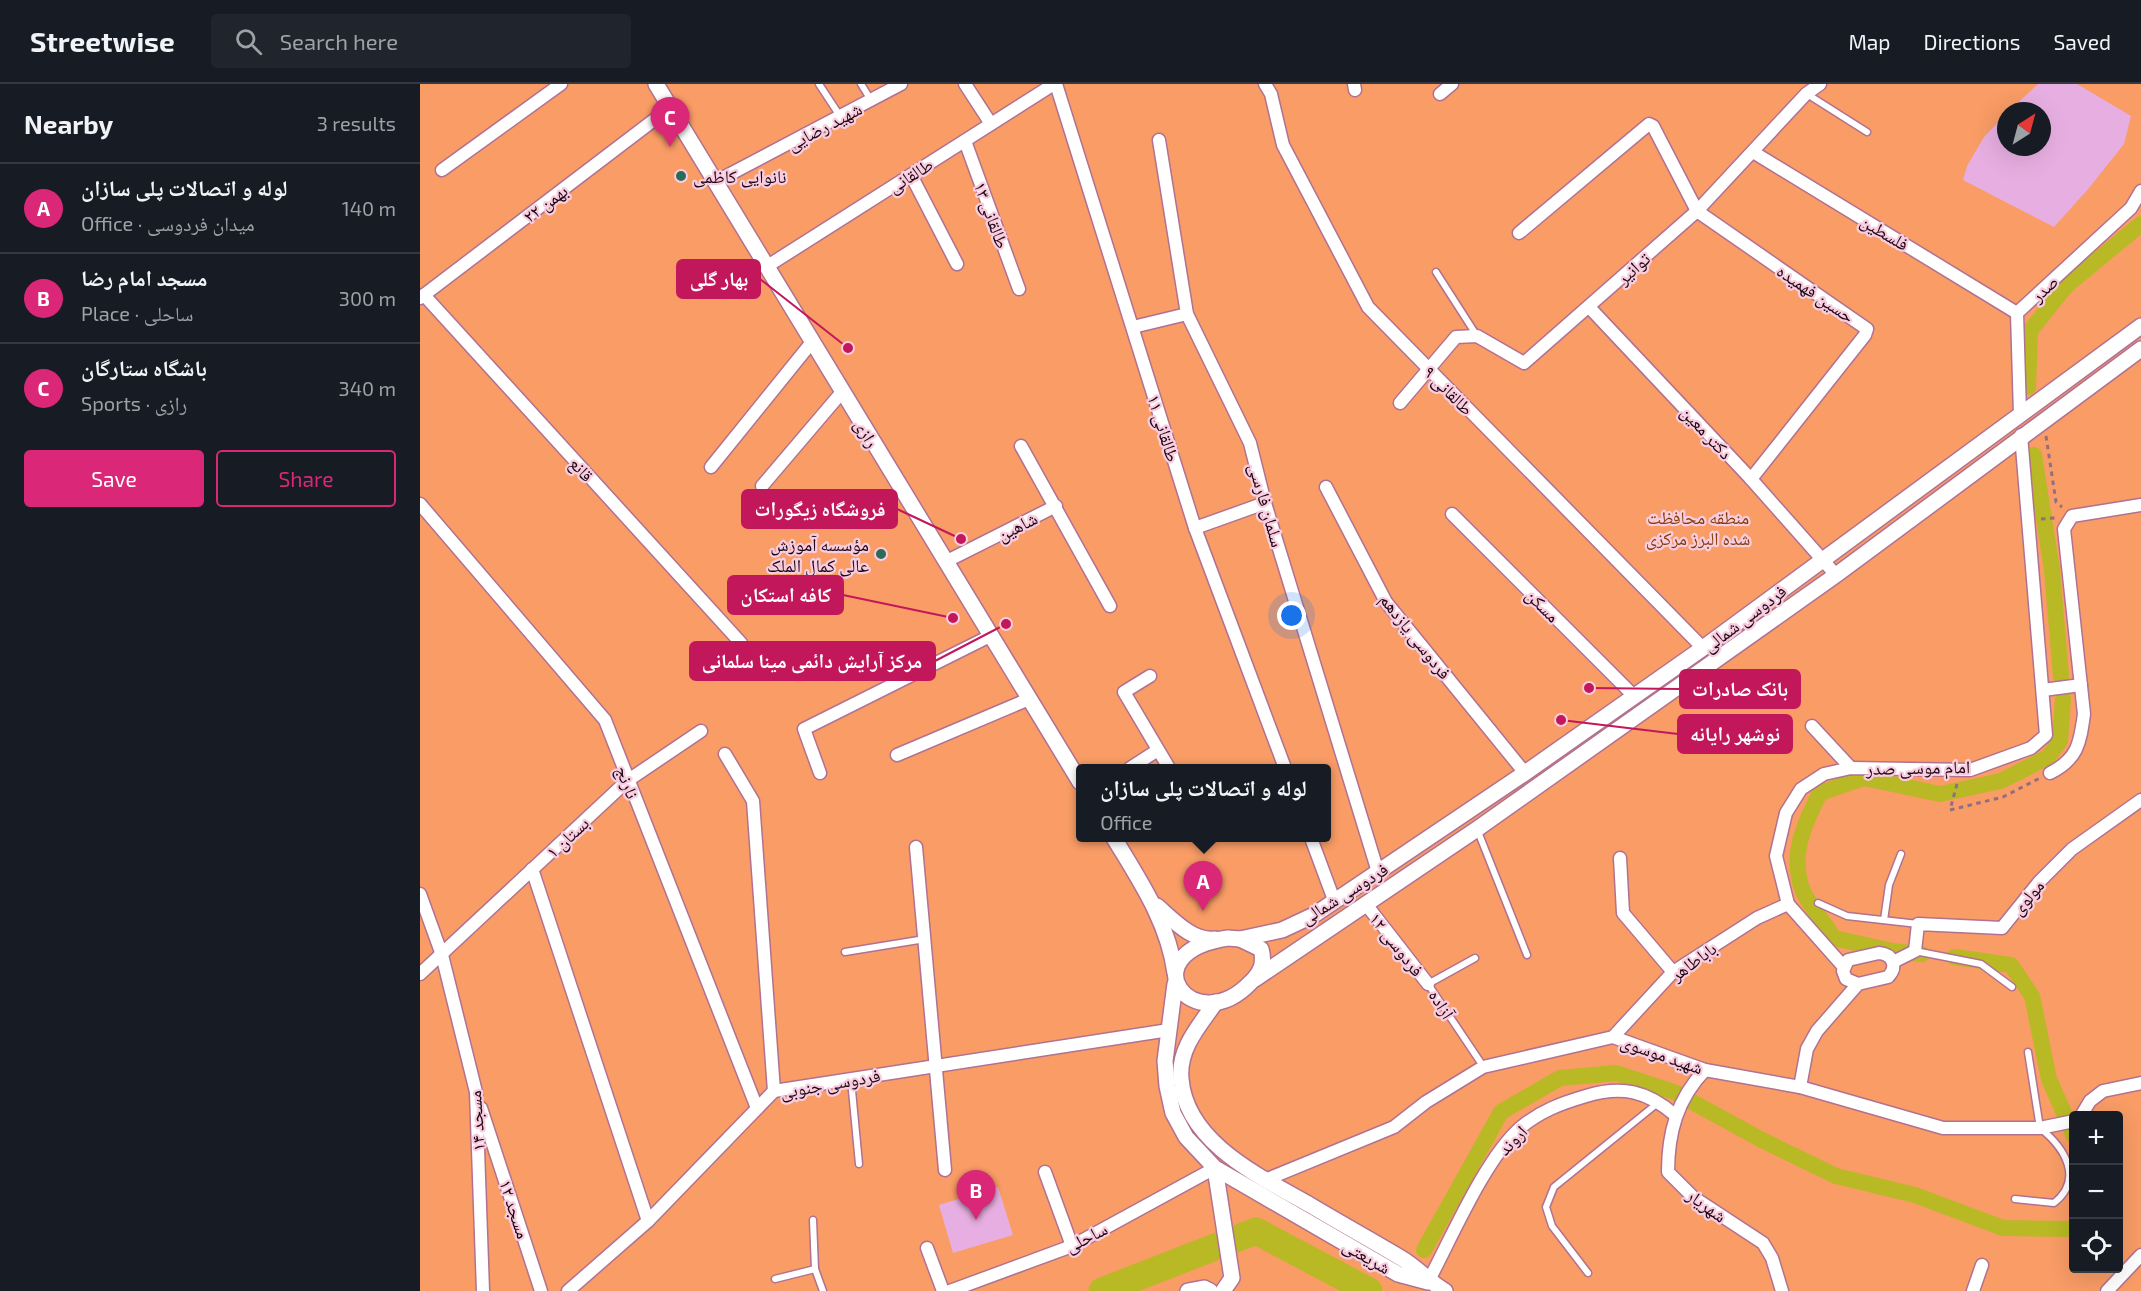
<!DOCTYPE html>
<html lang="en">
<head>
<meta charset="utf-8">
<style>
  :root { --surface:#171b24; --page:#20242c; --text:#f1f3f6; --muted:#9ea1a6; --line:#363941; --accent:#db2777 }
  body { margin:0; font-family:"Exo 2","Noto Naskh Arabic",sans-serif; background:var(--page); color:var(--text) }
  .controls { position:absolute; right:18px; bottom:18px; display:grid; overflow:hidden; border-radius:6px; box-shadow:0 6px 24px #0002 }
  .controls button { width:54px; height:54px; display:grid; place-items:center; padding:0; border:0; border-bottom:2px solid var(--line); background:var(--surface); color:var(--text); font:30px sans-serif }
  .compass { position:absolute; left:1577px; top:18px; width:54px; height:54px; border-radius:50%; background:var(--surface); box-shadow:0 6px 24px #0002; rotate:36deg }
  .you { position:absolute; left:872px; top:532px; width:21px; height:21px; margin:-15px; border:4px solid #fff; border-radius:50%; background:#1a73e8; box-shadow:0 0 0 9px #1a73e833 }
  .badge { display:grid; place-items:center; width:39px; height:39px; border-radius:50%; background:var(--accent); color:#fff; font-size:20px; font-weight:700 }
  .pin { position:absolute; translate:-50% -50px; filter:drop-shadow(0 2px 3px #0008) }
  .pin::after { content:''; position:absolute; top:32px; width:21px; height:18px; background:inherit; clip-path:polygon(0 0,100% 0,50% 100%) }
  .popup { position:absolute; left:656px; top:680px; width:255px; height:78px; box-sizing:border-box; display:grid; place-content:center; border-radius:6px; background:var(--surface); filter:drop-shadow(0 2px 4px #0005); font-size:20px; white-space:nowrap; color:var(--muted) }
  .popup b { font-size:22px; color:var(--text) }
  .popup::after { content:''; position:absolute; left:50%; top:100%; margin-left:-12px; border:12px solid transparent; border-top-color:var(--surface) }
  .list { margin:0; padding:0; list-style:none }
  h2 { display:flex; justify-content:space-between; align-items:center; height:78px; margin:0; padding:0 24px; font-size:26px }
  h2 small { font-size:20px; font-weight:400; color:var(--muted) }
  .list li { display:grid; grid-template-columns:39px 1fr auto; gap:18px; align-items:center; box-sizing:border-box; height:90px; padding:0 24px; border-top:2px solid var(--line) }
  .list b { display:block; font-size:22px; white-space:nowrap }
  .list p { margin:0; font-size:20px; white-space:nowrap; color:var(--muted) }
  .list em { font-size:20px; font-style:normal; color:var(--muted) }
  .actions { display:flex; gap:12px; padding:18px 24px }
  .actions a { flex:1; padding:14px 0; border:2px solid var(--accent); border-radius:6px; text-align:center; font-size:21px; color:var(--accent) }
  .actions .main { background:var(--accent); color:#fff }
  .icon { flex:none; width:33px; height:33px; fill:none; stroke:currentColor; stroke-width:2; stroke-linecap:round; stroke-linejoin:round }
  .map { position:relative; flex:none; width:1721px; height:1207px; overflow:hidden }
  header { display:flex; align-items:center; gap:36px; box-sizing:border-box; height:84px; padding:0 30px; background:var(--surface); border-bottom:2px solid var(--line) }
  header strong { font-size:28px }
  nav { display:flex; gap:33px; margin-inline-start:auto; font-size:21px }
  .search { width:420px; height:54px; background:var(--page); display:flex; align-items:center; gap:15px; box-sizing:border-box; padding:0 21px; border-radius:6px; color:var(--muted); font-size:22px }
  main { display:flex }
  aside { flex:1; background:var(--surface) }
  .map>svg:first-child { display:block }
  .green { fill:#f99c66; fill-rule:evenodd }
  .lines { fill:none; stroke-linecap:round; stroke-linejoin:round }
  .canal { stroke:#b8b924; stroke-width:16 }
  .river { stroke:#b8b924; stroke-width:27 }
  .building { fill:#e7afe1 }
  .service-casing { stroke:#b27190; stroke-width:9 }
  .minor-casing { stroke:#b27190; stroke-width:15 }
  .tertiary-casing { stroke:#b27190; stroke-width:18 }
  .path { stroke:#916f7e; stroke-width:3; stroke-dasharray:4.5 4.5; stroke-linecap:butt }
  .service { stroke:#fff; stroke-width:6 }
  .minor { stroke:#fff; stroke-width:12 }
  .tertiary { stroke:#fff; stroke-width:15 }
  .poi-dot { fill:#2c6b57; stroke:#f9cde0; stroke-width:2 }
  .labels { text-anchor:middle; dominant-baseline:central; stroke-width:4.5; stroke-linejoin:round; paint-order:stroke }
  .street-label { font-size:18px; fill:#1d0612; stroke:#f9cde0 }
  .poi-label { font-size:18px; fill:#1d0612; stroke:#f9cde0; text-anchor:start }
  .park-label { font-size:18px; fill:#823d08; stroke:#f9cde0 }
  .leader { fill:none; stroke:#c2185b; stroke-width:2 }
  .callout-dot { fill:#c2185b; stroke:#f9cde0; stroke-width:2 }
  .callout { fill:#c2185b; stroke:#c2185b; stroke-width:2 }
  .callout-label { font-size:20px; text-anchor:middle; font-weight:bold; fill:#fff }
</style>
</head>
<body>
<header>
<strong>Streetwise</strong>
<div class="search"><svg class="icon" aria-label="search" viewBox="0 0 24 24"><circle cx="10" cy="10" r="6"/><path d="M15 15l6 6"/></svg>Search here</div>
<nav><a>Map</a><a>Directions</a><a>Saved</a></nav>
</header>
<main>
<aside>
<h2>Nearby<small>3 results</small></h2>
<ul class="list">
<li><span class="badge">A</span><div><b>لوله و اتصالات پلی سازان</b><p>Office · میدان فردوسی</p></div><em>140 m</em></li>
<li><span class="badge">B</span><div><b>مسجد امام رضا</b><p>Place · ساحلی</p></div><em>300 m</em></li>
<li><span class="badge">C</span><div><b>باشگاه ستارگان</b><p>Sports · رازی</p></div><em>340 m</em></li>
</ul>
<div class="actions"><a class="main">Save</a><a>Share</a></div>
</aside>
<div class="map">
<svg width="1721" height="1207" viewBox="0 0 1721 1207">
  <rect width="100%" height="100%" fill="#f9cde0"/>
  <path class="green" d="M0,0H1721V1207H0ZM1586,27H1622V63H1586ZM660,684H906V754H660ZM1654,1032H1698V1184H1654Z"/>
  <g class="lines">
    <g class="canal">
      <polyline points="1608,303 1610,247 1646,202 1721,140"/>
      <polyline points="1614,371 1632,486 1641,592"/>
      <path d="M1502,870L1472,867L1414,854C1405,839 1390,823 1383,807C1369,772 1384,740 1400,709L1444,694L1520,710L1581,697L1628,673L1640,657L1643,615"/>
      <polyline points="1534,873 1591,881 1612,912 1629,995 1654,1052"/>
      <polyline points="1004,1166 1081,1028 1140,994 1196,989 1254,1008 1342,1056 1416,1092 1495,1111 1583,1144 1654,1145"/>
    </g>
    <polyline class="river" points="682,1207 836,1147 949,1207"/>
  </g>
  <g class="building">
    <polygon points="1618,0 1657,0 1711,32 1704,60 1669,104 1634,143 1543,96 1547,82 1564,53 1586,30 1586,63 1622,63 1622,27 1589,27"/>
    <polygon points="578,1103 593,1151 533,1169 519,1121"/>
  </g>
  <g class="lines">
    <defs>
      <g id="service">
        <polyline points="399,0 420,32"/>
        <polyline points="441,0 451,16"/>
        <polyline points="1387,10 1447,48"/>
        <polyline points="1016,188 1057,252"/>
        <polyline points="1057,745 1107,871"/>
        <polyline points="1398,819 1427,832 1498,840"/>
        <polyline points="1464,836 1469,801 1481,770"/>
        <polyline points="1495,867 1561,880 1592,903"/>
        <polyline points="425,868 505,855"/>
        <polyline points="1055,874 1008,900 1063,982"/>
        <polyline points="431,996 439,1080"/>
        <path d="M1595,1115L1634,1119C1664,1095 1645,1064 1620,1044L1608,968"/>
        <polyline points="393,1136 395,1185 403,1207"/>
        <polyline points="1168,1189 1132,1142 1126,1123 1134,1103 1239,1018"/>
        <polyline points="355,1195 395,1185"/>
      </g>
      <g id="minor">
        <polyline points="545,0 571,40"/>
        <polyline points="636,0 775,444 865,684"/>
        <polyline points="845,0 851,10 863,61 948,223 1283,564"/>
        <polyline points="934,0 935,6"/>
        <polyline points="1020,10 1032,0"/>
        <polyline points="739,56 767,230 830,359 845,419 958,788"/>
        <polyline points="545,57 599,205"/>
        <polyline points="1333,68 1597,229"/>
        <polyline points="22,86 141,0"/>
        <polyline points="491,91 537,180"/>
        <polyline points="295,98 481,0"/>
        <polyline points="1099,149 1229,40 1233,42 1277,127 1447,245 1445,251 1331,395"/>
        <polyline points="346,183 634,0"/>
        <polyline points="4,211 321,559"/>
        <polyline points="0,214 251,23"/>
        <polyline points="1169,223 1331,395 1416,491"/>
        <polyline points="713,243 767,230"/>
        <polyline points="980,319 1036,253 1057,252 1104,279 1277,127 1386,10 1400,0"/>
        <polyline points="1600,330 1597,229 1711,124 1721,107"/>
        <polyline points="601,362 690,522"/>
        <polyline points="291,383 392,258"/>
        <polyline points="342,402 422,308"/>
        <polyline points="906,403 966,518 1105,689"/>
        <polyline points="0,420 185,636 337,1024"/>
        <polyline points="1032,430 1214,612"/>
        <polyline points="775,444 845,419"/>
        <polyline points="525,478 636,422"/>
        <polyline points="730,592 704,608 749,684"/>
        <polyline points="1623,606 1661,601"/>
        <polyline points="1392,642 1431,684"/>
        <polyline points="305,670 333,717 354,1007"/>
        <polyline points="477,671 609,615"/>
        <polyline points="710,684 738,666"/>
        <polyline points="400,689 384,645 572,551"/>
        <path d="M1630,689C1658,675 1660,659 1664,630L1644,445L1652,432L1721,421"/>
        <polyline points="891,754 914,816"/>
        <polyline points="496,763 525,1086"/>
        <polyline points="1200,774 1203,829 1253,888"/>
        <polyline points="112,785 228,1137"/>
        <polyline points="0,810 22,871 56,1008 63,1207"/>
        <polyline points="945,819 1008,900"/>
        <path d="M1459,869C1473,870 1478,883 1468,893L1438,900L1426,895L1423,887L1428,876Z"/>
        <polyline points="1473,878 1495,867 1498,840 1582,844 1619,798 1652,765 1721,716"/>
        <polyline points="1423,882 1368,820 1356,772 1366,729 1381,705 1404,690 1431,684 1550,686 1611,664 1626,651 1601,351"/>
        <polyline points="0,890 207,697 281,647"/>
        <polyline points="1193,953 1253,888 1337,834 1368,820"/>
        <path d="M1285,986C1257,1015 1248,1049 1248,1088L1273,1113L1343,1159L1352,1174L1362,1207"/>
        <polyline points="1380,1003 1387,965 1397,947 1438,900"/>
        <polyline points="61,1024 121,1207"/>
        <polyline points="1661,1032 1670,1017 1683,1007 1721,999"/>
        <polyline points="625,1088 652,1162"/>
        <polyline points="845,1096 974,1043 1006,1018 1063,983 1193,953 1285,986 1380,1003 1523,1044 1620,1044 1654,1037"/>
        <polyline points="507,1164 523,1207"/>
        <path d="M1008,1198C1031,1155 1065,1075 1100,1044C1120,1027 1142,1019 1166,1012C1202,1001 1227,1007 1255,1031"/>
        <polyline points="148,1207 228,1137 354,1007 749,946"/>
        <polyline points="530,1207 652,1162 795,1084"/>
        <polyline points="1553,1207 1562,1181"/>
        <polyline points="1687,1207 1721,1171"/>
      </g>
      <g id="tertiary">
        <polyline points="236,0 660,698"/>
        <path d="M694,754C720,797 748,838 755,889"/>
        <path d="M737,822C753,836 773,858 795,855"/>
        <path d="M808,854L820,855L841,865C845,879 841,888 831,898C773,959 707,869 808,854Z"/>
        <polyline points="820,855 862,846 894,831 1105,689 1283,564 1721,242"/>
        <polyline points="835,895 1057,745 1416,491 1721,265"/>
        <polyline points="755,900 745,977 747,1002 753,1029 766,1053 795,1084 978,1190 1008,1198"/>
        <path d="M796,918C779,942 758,965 761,995C766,1059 841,1093 890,1121C920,1139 951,1156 981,1174C997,1183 1009,1198 1025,1207"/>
        <polyline points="795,1084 812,1194 803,1207"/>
        <polyline points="768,1207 784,1204 790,1207"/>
      </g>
    </defs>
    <use href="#service" class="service-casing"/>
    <use href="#minor" class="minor-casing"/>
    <use href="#tertiary" class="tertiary-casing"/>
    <g class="path">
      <polyline points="1626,352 1636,418 1642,423"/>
      <polyline points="1621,435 1635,434"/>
      <polyline points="1537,700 1530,726 1583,713 1620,694"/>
    </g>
    <use href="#service" class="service"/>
    <use href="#minor" class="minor"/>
    <use href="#tertiary" class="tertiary"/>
  </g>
  <g class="poi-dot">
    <circle cx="261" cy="92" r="6"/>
    <circle cx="461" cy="470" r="6"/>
  </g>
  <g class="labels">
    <g class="street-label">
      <text transform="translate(404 42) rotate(-28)">شهید رضایی</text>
      <text transform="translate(490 91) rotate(-32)">طالقانی</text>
      <text transform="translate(125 119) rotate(-37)">۲۲ بهمن</text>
      <text transform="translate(572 131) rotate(70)">طالقانی ۱۳</text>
      <text transform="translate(1465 148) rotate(31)">فلسطین</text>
      <text transform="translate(1213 184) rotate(-42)">توانیر</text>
      <text transform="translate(1624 204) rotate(-43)">صدر</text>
      <text transform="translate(1396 209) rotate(34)">حسین فهمیده</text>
      <text transform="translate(1029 306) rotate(45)">طالقانی ۹</text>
      <text transform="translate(744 344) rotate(73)">طالقانی ۱۱</text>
      <text transform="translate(1287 348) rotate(47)">دکتر معین</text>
      <text transform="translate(447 349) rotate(59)">رازی</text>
      <text transform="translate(162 385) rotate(48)">قانع</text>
      <text transform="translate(847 421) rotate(74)">سلمان فارسی</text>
      <text transform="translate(597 442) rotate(-27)">شاهین</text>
      <text transform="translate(1123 521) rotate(45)">مسکن</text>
      <text transform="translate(1324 534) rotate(-37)">فردوسی شمالی</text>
      <text transform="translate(996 552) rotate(52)">فردوسی یازدهم</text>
      <text transform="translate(1498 683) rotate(-1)">امام موسی صدر</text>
      <text transform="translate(208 698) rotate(69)">نارنج</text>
      <text transform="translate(147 753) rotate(-43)">بستان ۱</text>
      <text transform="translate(924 809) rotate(-32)">فردوسی شمالی</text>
      <text transform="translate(1607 813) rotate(-50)">مولوی</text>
      <text transform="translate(977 860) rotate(52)">فردوسی ۱۲</text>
      <text transform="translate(1273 877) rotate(-36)">باباطاهر</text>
      <text transform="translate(1022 920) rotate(58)">آزاده</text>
      <text transform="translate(1242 970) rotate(19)">شهید موسوی</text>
      <text transform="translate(410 999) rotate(-10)">فردوسی جنوبی</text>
      <text transform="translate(56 1037) rotate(-94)">مسجد ۱۴</text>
      <text transform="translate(1092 1056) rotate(-46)">اروند</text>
      <text transform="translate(1287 1121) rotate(36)">شهریار</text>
      <text transform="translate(95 1125) rotate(72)">مسجد ۱۲</text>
      <text transform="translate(666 1153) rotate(-27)">ساحلی</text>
      <text transform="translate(947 1172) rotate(30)">شریعتی</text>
    </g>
    <g class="poi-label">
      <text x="273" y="92">نانوایی کاظمی</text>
      <text x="449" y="460" text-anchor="end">مؤسسه آموزش<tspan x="449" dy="21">عالی کمال الملک</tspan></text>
    </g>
    <g class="park-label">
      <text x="1278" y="433">منطقه محافظت<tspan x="1278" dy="21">شده البرز مرکزی</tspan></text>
    </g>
  </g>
  <path class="leader" d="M428 264L340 195M541 455L477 425M533 534L423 511M586 540L515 577M1169 604L1260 605M1141 636L1258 650"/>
  <g class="callout-dot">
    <circle cx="428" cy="264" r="6"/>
    <circle cx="541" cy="455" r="6"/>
    <circle cx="533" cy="534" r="6"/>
    <circle cx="586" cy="540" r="6"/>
    <circle cx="1169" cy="604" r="6"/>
    <circle cx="1141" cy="636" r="6"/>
  </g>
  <g class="callout">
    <rect x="257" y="176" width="83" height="38" rx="6"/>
    <rect x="322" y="406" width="155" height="38" rx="6"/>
    <rect x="308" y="492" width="115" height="38" rx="6"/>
    <rect x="270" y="558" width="245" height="38" rx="6"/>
    <rect x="1260" y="586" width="120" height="38" rx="6"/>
    <rect x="1258" y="631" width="114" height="38" rx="6"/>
  </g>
  <g class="callout-label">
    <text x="299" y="202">بهار گلی</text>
    <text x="400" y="432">فروشگاه زیگورات</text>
    <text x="366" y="518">کافه استکان</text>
    <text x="392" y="584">مرکز آرایش دائمی مینا سلمانی</text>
    <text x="1320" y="612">بانک صادرات</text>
    <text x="1315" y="657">نوشهر رایانه</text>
  </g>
</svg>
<div class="controls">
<button>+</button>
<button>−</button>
<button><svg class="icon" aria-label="locate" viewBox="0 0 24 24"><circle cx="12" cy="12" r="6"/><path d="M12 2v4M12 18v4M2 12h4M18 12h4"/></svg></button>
</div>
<svg class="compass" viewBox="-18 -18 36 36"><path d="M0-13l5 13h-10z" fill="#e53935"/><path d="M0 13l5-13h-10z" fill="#9ea1a6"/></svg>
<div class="you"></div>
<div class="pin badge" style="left:783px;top:827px">A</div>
<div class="popup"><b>لوله و اتصالات پلی سازان</b>Office</div>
<div class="pin badge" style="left:556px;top:1136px">B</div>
<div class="pin badge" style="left:250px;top:63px">C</div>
</div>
</main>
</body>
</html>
